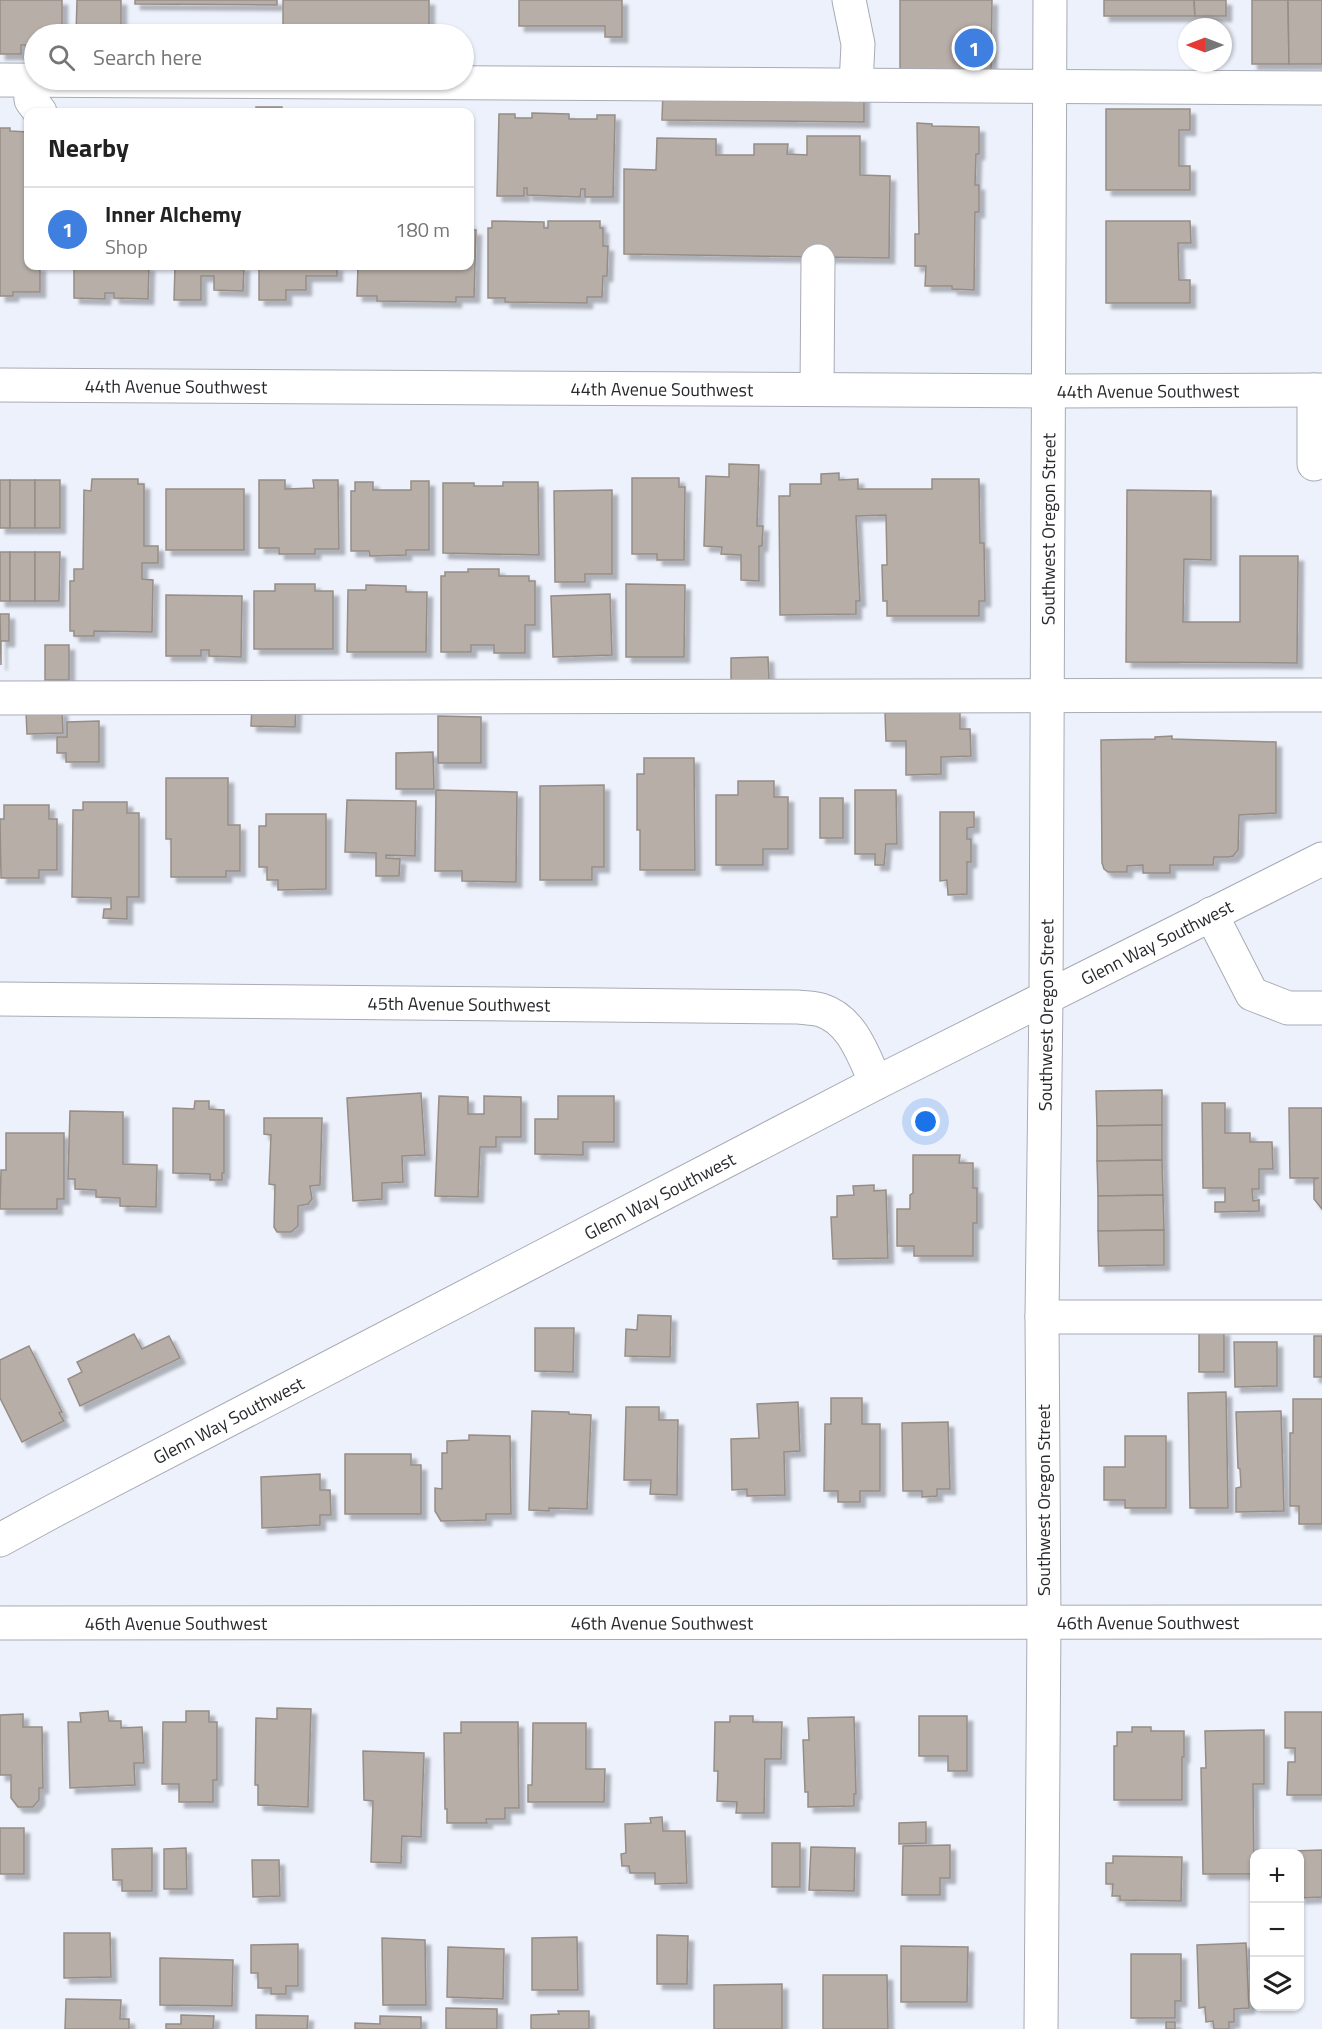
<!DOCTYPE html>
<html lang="en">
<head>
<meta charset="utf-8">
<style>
  :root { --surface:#fff; --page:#f2f2f2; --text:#222; --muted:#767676; --line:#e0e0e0; --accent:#0f766e }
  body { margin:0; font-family:"Titillium Web",sans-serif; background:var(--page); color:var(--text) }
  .controls { position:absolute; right:18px; bottom:18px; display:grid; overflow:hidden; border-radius:12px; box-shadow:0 2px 4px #0004 }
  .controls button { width:54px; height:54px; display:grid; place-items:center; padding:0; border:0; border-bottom:2px solid var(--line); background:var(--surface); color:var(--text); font:30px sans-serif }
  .compass { position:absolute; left:1178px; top:18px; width:54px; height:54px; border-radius:50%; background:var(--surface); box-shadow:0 2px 4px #0004; rotate:270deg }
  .you { position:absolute; left:926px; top:1122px; width:21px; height:21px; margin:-15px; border:4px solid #fff; border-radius:50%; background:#1a73e8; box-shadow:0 0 0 9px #1a73e833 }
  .badge { display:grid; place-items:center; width:39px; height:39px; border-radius:50%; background:var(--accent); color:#fff; font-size:20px; font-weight:700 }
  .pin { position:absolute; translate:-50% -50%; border:3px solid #fff; box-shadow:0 2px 6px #0006 }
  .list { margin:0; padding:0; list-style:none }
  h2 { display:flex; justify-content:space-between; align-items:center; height:78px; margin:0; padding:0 24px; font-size:26px }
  h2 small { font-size:20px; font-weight:400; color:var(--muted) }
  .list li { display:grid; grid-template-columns:39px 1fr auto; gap:18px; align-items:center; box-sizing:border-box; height:84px; padding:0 24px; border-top:2px solid var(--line) }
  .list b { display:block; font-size:22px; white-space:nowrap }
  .list p { margin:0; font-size:20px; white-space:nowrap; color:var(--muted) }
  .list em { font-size:20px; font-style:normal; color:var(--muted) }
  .icon { flex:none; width:33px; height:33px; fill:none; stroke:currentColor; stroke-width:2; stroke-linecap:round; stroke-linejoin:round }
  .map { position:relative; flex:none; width:1322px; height:2029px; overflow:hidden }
  .search { position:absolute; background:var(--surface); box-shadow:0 2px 4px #0004; left:24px; top:24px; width:450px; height:66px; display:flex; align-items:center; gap:15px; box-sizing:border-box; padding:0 21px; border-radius:33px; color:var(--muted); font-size:22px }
  .panel { position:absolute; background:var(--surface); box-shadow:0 2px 4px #0004; left:24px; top:108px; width:450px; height:162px; border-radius:12px }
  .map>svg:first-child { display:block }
  .building { fill:#b8aea8; stroke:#978d87; stroke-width:1.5; filter:url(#shadow) }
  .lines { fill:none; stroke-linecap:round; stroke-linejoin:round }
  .minor-casing { stroke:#a8abb5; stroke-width:35 }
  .minor { stroke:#fff; stroke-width:33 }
  .labels { text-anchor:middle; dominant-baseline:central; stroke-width:6; stroke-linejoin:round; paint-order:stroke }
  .street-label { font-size:18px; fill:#27292c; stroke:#fefefe }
</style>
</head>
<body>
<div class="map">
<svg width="1322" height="2029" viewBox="0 0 1322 2029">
  <defs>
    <filter id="shadow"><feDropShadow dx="5.5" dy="5.5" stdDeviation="1.5" flood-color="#0004"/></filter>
  </defs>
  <rect width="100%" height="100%" fill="#edf1fb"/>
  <g class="building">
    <polygon points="0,0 62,0 62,32 58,32 58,34 34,34 34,45 21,45 21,54 0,54"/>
    <polygon points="77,0 121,0 121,34 76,34"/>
    <polygon points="135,0 277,0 277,5 135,4"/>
    <rect x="283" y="0" width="146" height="34"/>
    <polygon points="519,0 622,0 622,37 605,37 605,26 519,26"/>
    <polygon points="900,0 992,0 991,75 900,74"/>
    <polygon points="1104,0 1194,0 1195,16 1104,16"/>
    <polygon points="1194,0 1226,0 1226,16 1195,16"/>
    <polygon points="1252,0 1288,0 1289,64 1252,64"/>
    <polygon points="1288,0 1322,0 1322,64 1289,64"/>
    <polygon points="663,90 864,91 864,122 662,120"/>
    <rect x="256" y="107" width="26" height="5"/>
    <polygon points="1106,109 1190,109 1190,130 1179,130 1179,166 1190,166 1190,190 1106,190"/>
    <polygon points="532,113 569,114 569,119 597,119 597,115 615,115 613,197 585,197 585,189 581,189 580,197 527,195 527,188 524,188 524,196 497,196 499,114 515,114 515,118 532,118"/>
    <polygon points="917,123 932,124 932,126 979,127 979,154 976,154 975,185 979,185 979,212 975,212 974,290 952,289 952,286 925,286 926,266 915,266 915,234 919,234"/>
    <polygon points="0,128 10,128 10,131 28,132 28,266 40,266 40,292 13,292 13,296 0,296"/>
    <polygon points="807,136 860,136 860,175 890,176 889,258 624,254 624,169 656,170 657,138 716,139 716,155 754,155 754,144 788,144 787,154 807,155"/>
    <polygon points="492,221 544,222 544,228 548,228 548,221 600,221 600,228 603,228 603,246 608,246 607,276 603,276 602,297 587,297 587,303 505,302 505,298 488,298 488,228 492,228"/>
    <polygon points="1106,221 1190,221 1191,243 1178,243 1179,280 1190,280 1190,303 1106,303"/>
    <polygon points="470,222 470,230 476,230 474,297 456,297 456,302 377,301 377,296 357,296 358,266 470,266"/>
    <polygon points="74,266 149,266 148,299 114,298 114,293 105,293 105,299 74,298"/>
    <polygon points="175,266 244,266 243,291 214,290 214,276 201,276 201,300 174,300"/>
    <polygon points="259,266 337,266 337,276 306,276 306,290 286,290 286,300 259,300"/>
    <polygon points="729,464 759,465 757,526 763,526 762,546 759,546 759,581 741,580 741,555 721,554 722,547 704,546 706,476 729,477"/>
    <polygon points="839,473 839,480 858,479 858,489 932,489 932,479 979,479 980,543 984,543 985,601 979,601 979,616 887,616 887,601 883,601 882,565 887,565 886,515 856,516 860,601 856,601 856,614 780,615 779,496 790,496 790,484 821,484 821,474"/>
    <polygon points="632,478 679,478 679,487 685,487 684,560 657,560 657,554 632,554"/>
    <polygon points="92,479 138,479 138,484 144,484 144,546 158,546 158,563 142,563 142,579 153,580 152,632 94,631 94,636 74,636 74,631 70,631 70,581 74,581 74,569 83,569 84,490 91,491"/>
    <rect x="0" y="480" width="10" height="48"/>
    <rect x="10" y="480" width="25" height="48"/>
    <rect x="35" y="480" width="25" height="48"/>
    <polygon points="259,480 285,480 285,489 314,488 313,480 338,480 339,549 315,549 315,554 279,554 279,548 259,548"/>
    <polygon points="411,481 429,481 429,550 406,550 406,555 370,556 369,551 351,551 351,491 355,491 355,482 373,482 373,490 411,490"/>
    <polygon points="503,482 538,482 539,555 443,553 443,483 474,483 474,486 503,486"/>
    <rect x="166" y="489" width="78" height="61"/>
    <polygon points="612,490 612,574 585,574 585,582 555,582 554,491"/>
    <polygon points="1127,490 1211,491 1211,560 1184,559 1183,622 1240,622 1240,556 1298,556 1297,663 1126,662"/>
    <rect x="0" y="552" width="10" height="49"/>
    <rect x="10" y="552" width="25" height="49"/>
    <polygon points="35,552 60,552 59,601 35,601"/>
    <polygon points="468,569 499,569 499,576 529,576 529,581 535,581 535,625 525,625 525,653 494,653 494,645 471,645 471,652 441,652 441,576 445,576 445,572 468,572"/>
    <polygon points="275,584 315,584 315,591 333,591 333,649 254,649 254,591 275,591"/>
    <polygon points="626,584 685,585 684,657 626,657"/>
    <polygon points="366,585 406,586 406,592 427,592 426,652 347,652 348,590 366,590"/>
    <polygon points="610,594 612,655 553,657 551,596"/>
    <polygon points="166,595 242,596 241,657 209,656 209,650 201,650 201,656 166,656"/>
    <polygon points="0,614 9,614 9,641 1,641 1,665"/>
    <rect x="45" y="645" width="24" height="35"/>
    <polygon points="768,657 769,680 731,681 731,658"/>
    <polygon points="252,705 296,706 295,727 251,726"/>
    <polygon points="62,710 63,733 27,734 26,711"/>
    <polygon points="960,712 960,729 970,729 971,756 941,757 941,774 906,775 906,741 886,741 885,713"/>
    <polygon points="438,716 481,717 481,763 438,763"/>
    <polygon points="99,721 99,762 66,762 66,753 57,753 57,737 67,737 67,722"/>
    <polygon points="1172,736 1172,739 1276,742 1276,813 1239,815 1238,850 1233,856 1229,857 1214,857 1213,865 1170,865 1170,873 1143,873 1143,865 1127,866 1127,872 1108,872 1104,869 1102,863 1101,740 1155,739 1155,737"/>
    <polygon points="433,752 434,789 396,789 396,753"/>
    <polygon points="644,758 694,758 695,870 640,870 640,830 637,830 637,774 644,774"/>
    <polygon points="166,778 228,778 228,825 240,825 240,871 226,871 226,877 171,877 171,839 166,839"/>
    <polygon points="738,781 774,781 774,797 788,797 788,849 763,849 763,865 716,865 716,795 738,795"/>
    <polygon points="604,785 604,867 592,867 592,880 540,880 540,786"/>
    <polygon points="436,790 517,792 516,882 462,881 462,871 435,871"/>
    <polygon points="855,790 896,790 897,844 886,844 884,865 875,865 875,854 855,854"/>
    <rect x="820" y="798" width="23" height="40"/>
    <polygon points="347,800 416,801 415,856 386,855 386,858 400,859 399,876 376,876 376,853 345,852"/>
    <polygon points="83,802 127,802 127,813 139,813 139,897 127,897 127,919 103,918 104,909 111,909 111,898 72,897 73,810 83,810"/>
    <polygon points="4,805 49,805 49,819 57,819 57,870 39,870 39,878 1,878 0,819 4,819"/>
    <polygon points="940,812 974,812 974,827 967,828 967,839 971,839 971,862 967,862 967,894 948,895 947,880 940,881"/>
    <polygon points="266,814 326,814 326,889 278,890 278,880 267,880 267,867 259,867 259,826 266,826"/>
    <polygon points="1162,1090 1162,1125 1097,1126 1096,1091"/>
    <polygon points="421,1093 425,1155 402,1156 403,1182 382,1183 382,1199 353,1201 347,1098"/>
    <polygon points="439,1096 468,1097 468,1114 484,1114 484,1096 521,1097 521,1137 496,1137 496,1147 480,1147 478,1197 435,1196"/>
    <polygon points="558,1096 614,1096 614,1142 583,1142 583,1155 535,1154 535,1119 558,1119"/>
    <polygon points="195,1101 209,1101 209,1109 224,1110 224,1173 222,1173 222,1180 210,1180 210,1174 173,1173 173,1108 194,1109"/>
    <polygon points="1202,1103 1225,1103 1225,1133 1250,1133 1250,1142 1272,1142 1273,1169 1259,1169 1259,1189 1252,1189 1253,1201 1259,1200 1259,1211 1215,1212 1215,1202 1225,1202 1225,1188 1203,1188"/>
    <polygon points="1289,1108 1322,1108 1322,1209 1314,1199 1314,1179 1319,1178 1290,1178"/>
    <polygon points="70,1111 123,1112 123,1164 157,1165 156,1207 120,1206 120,1198 96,1197 96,1190 75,1189 75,1179 68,1179"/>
    <polygon points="264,1118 322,1118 320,1185 310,1186 312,1199 308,1204 298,1206 298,1226 291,1232 277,1232 274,1227 275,1185 269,1184 271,1135 264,1134"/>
    <polygon points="1162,1125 1162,1160 1097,1161 1097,1126"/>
    <polygon points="6,1133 64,1133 64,1199 57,1199 57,1209 0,1209 1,1170 6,1170"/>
    <polygon points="913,1155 960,1155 959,1163 973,1163 973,1188 977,1188 977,1223 973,1223 973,1256 914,1256 914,1246 897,1246 897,1209 910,1209 910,1195 913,1193"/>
    <polygon points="1162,1160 1163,1195 1098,1196 1097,1161"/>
    <polygon points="874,1185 874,1191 886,1190 888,1258 833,1259 831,1217 837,1217 837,1196 854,1195 853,1186"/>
    <polygon points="1163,1195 1164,1230 1098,1231 1098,1196"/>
    <polygon points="1164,1230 1164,1265 1099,1266 1098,1231"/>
    <polygon points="638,1315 671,1316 670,1357 625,1356 626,1329 637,1330"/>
    <polygon points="535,1328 574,1328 573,1372 535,1371"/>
    <polygon points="1224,1330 1224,1372 1199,1372 1199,1331"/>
    <polygon points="134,1334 142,1349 169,1336 180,1358 80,1406 68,1379 82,1372 77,1362"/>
    <rect x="1314" y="1336" width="8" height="41"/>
    <polygon points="1234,1342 1277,1342 1277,1386 1235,1387"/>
    <polygon points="29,1346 62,1412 59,1413 64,1421 22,1442 0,1398 0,1360"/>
    <polygon points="1226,1392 1228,1508 1190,1508 1188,1393"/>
    <polygon points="831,1398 862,1398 862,1424 880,1424 880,1491 860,1491 860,1502 838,1502 838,1491 824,1491 825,1424 831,1424"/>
    <polygon points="1293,1399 1322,1399 1322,1524 1299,1524 1299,1506 1290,1506 1290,1433 1293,1433"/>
    <polygon points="798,1402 800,1451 784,1452 785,1495 747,1496 747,1489 732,1490 731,1439 759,1438 757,1404"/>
    <polygon points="626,1407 659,1407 659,1420 678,1420 677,1495 650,1494 651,1480 624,1480"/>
    <polygon points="532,1411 569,1412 569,1414 591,1415 587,1509 549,1508 549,1511 529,1510"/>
    <polygon points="1281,1411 1284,1511 1236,1512 1236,1488 1241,1487 1240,1469 1238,1468 1236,1412"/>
    <polygon points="948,1422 950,1489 937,1489 937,1496 922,1497 922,1491 903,1491 902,1423"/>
    <polygon points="469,1435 510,1436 511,1514 486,1514 486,1520 441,1521 435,1511 435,1488 442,1489 442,1453 447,1453 447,1441 469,1440"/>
    <polygon points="1125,1436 1166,1436 1166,1508 1125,1508 1125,1500 1104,1500 1104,1467 1125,1467"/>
    <polygon points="345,1454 411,1454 411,1465 421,1465 421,1514 345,1514"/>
    <polygon points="320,1474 320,1490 330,1490 331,1515 320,1515 320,1525 262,1528 261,1477"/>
    <polygon points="277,1708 311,1709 308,1807 258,1805 258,1785 255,1785 256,1718 277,1719"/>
    <polygon points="108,1711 109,1721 121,1721 121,1728 142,1727 144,1763 134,1763 135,1785 70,1788 68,1722 81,1722 80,1713"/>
    <polygon points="186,1711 209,1711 209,1722 217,1722 217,1780 213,1780 213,1802 179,1802 179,1784 162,1784 163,1722 186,1722"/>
    <polygon points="1285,1712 1322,1712 1322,1795 1287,1795 1288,1762 1295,1762 1295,1748 1285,1748"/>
    <polygon points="23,1714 23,1727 42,1727 43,1788 39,1788 39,1800 33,1807 18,1807 11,1798 11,1775 0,1775 0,1715"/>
    <polygon points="730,1716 753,1716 753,1722 782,1722 781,1759 765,1759 764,1813 736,1813 737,1802 717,1801 718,1771 714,1771 715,1722 730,1722"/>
    <polygon points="919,1716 967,1716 967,1771 948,1771 948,1756 919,1756"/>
    <polygon points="854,1717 856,1794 854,1794 854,1806 808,1807 808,1792 805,1792 803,1740 809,1740 808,1718"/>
    <polygon points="461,1722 518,1722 519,1808 505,1808 505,1819 486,1819 487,1823 447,1823 447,1809 445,1809 444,1733 461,1733"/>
    <polygon points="533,1723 586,1723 586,1769 605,1769 604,1802 528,1802 528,1785 532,1785"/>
    <polygon points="1132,1727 1151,1727 1151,1731 1184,1731 1184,1757 1182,1757 1182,1800 1114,1800 1114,1746 1117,1746 1117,1732 1132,1732"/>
    <polygon points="1264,1730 1264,1784 1253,1784 1254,1874 1203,1874 1201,1768 1206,1768 1205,1731"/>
    <polygon points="363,1751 424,1753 421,1837 402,1836 401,1863 371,1862 373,1801 364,1800"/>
    <polygon points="662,1817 663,1831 685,1831 687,1883 655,1884 655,1873 630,1873 629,1866 622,1866 621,1854 626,1853 625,1824 651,1823 650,1818"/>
    <polygon points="926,1822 926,1843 899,1844 899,1823"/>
    <rect x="0" y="1828" width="24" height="46"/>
    <rect x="772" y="1843" width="28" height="44"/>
    <polygon points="950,1845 950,1878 940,1878 940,1895 902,1895 903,1846"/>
    <polygon points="811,1847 855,1848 854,1891 809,1890"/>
    <polygon points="152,1848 152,1891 122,1891 122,1880 113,1880 112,1849"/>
    <polygon points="186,1848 187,1889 164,1889 164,1849"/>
    <polygon points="1322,1850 1322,1897 1300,1898 1300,1854 1292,1854 1292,1851"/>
    <polygon points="1113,1856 1182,1857 1181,1901 1120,1900 1120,1896 1112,1896 1113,1884 1106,1884 1106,1863 1113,1863"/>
    <polygon points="252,1860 279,1860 280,1896 253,1897"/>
    <polygon points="64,1933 110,1933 111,1977 64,1978"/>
    <polygon points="657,1935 688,1936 687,1984 657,1984"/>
    <polygon points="577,1937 578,1990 532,1990 532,1938"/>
    <polygon points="382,1938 425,1940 426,2005 383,2005"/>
    <rect x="1251" y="1941" width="3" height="38"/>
    <polygon points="1246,1943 1249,2008 1234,2009 1234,2022 1229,2022 1229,2029 1214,2029 1213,2021 1206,2022 1205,2007 1199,2008 1197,1945"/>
    <polygon points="298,1944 298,1986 286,1986 286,1994 271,1994 271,1988 258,1988 258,1973 251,1973 251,1945"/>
    <polygon points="901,1946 968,1947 967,2002 901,2002"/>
    <polygon points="448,1947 504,1949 503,1999 447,1997"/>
    <polygon points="1131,1954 1181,1954 1181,2001 1175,2001 1175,2018 1131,2018"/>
    <polygon points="160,1958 233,1960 232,2006 160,2005"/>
    <polygon points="823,1975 887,1975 888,2029 823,2029"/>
    <polygon points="782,1984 782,2029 714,2029 714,1985"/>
    <polygon points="66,1999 121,2000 120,2019 129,2019 129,2029 65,2029"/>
    <polygon points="446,2008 497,2009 497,2029 446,2029"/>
    <polygon points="558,2011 589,2011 589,2029 531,2029 531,2015 559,2014"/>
    <polygon points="181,2015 214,2016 213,2029 166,2029 166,2024 181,2024"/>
    <polygon points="256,2015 308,2016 307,2029 256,2029"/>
    <polygon points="380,2016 421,2017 421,2029 355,2029 355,2023 380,2024"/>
    <rect x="1166" y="2022" width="9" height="7"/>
  </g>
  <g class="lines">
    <defs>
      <g id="minor">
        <polyline points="849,0 858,44 856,85"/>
        <polyline points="0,80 1322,88"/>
        <polyline points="30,80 31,100 40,112"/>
        <path id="s1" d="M0,385L1049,391L1322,390"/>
        <polyline points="817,389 818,261"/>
        <polyline points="1314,390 1314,464"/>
        <polyline points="0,698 1322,695"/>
        <polyline points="1211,914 1252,994 1288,1008 1322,1008"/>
        <path id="s2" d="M0,999L798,1007C805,1008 814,1008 821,1010C853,1020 864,1057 876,1083"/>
        <polyline points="1042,1317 1322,1317"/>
        <path id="s3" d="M0,1540L57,1509L876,1083L1322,859"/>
        <path id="s4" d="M0,1623L1322,1622"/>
        <path id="s5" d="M1041,2029L1044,1621L1042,1317L1046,997L1050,0"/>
      </g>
    </defs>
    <use href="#minor" class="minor-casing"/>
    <use href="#minor" class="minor"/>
  </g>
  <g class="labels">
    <g class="street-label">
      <text stroke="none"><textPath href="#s1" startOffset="176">44th Avenue Southwest</textPath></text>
      <text stroke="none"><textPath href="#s1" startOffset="662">44th Avenue Southwest</textPath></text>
      <text stroke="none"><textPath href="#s1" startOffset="1148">44th Avenue Southwest</textPath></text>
      <text stroke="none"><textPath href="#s5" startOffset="1500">Southwest Oregon Street</textPath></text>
      <text stroke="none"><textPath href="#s3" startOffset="1302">Glenn Way Southwest</textPath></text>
      <text stroke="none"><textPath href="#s2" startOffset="459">45th Avenue Southwest</textPath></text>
      <text stroke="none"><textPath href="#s5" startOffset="1014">Southwest Oregon Street</textPath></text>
      <text stroke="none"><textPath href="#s3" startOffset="744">Glenn Way Southwest</textPath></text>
      <text stroke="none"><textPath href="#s3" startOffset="258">Glenn Way Southwest</textPath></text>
      <text transform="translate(1043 1500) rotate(-90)">Southwest Oregon Street</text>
      <text stroke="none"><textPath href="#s4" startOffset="1148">46th Avenue Southwest</textPath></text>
      <text stroke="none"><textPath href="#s4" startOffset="176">46th Avenue Southwest</textPath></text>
      <text stroke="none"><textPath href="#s4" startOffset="662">46th Avenue Southwest</textPath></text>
    </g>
  </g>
</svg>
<div class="controls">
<button>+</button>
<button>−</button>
<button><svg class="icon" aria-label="layers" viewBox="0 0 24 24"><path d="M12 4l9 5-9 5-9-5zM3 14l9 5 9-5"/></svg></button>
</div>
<svg class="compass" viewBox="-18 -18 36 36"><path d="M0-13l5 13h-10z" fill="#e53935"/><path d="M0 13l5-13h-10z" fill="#767676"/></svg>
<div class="you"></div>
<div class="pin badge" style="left:974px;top:48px;background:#3f7fe0">1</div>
<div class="search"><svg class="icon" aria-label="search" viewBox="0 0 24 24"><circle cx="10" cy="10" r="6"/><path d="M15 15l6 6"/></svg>Search here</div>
<section class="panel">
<h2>Nearby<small></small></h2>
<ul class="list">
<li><span class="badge" style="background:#3f7fe0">1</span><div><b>Inner Alchemy</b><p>Shop</p></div><em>180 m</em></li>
</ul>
</section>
</div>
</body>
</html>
